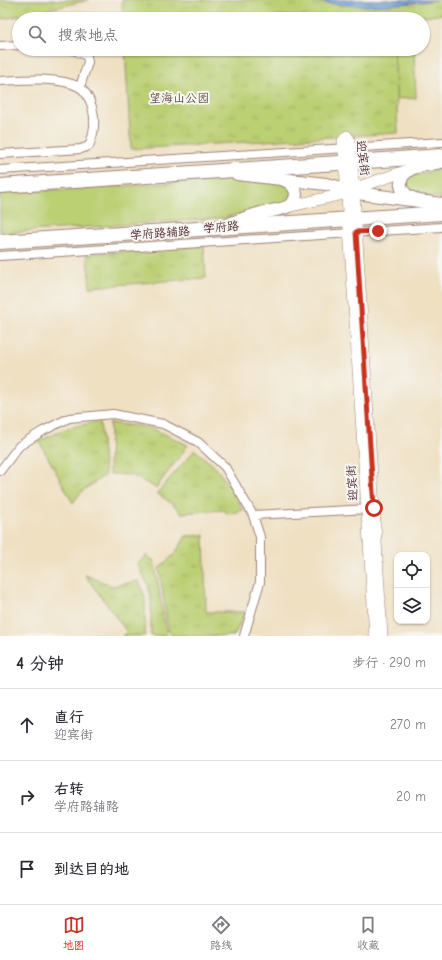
<!DOCTYPE html>
<html lang="zh">
<head>
<meta charset="utf-8">
<style>
  :root { --surface:#fff; --page:#f7f7f7; --text:#2b2b33; --muted:#7c7c81; --line:#e1e1e2; --accent:#c8321e }
  body { margin:0; font-family:"Comic Neue","LXGW WenKai TC",sans-serif; background:var(--page); color:var(--text) }
  .controls { position:absolute; right:12px; bottom:12px; display:grid; overflow:hidden; border-radius:8px; box-shadow:0 1px 3px #0004 }
  .controls button { width:36px; height:36px; display:grid; place-items:center; padding:0; border:0; border-bottom:1px solid var(--line); background:var(--surface); color:var(--text); font:20px sans-serif }
  .stop { position:absolute; width:12px; height:12px; margin:-9px; border:3px solid #c8321e; border-radius:50%; background:#fff }
  .stop.end { background:#c8321e; border-color:#fff; box-shadow:0 1px 4px #0008 }
  .list { margin:0; padding:0; list-style:none }
  h2 { display:flex; justify-content:space-between; align-items:center; height:52px; margin:0; padding:0 16px; font-size:17px }
  h2 small { font-size:13px; font-weight:400; color:var(--muted) }
  .list li { display:grid; grid-template-columns:26px 1fr auto; gap:12px; align-items:center; box-sizing:border-box; height:72px; padding:0 16px; border-top:1px solid var(--line) }
  .list b { display:block; font-size:15px; white-space:nowrap }
  .list p { margin:0; font-size:13px; white-space:nowrap; color:var(--muted) }
  .list em { font-size:13px; font-style:normal; color:var(--muted) }
  .icon { flex:none; width:22px; height:22px; fill:none; stroke:currentColor; stroke-width:2; stroke-linecap:round; stroke-linejoin:round }
  .map { position:relative; flex:none; width:442px; height:636px; overflow:hidden }
  .search { position:absolute; background:var(--surface); box-shadow:0 1px 3px #0004; left:12px; right:12px; top:12px; height:44px; display:flex; align-items:center; gap:10px; box-sizing:border-box; padding:0 14px; border-radius:22px; color:var(--muted); font-size:15px }
  .sheet { height:268px; background:var(--surface) }
  nav { display:flex; justify-content:space-around; align-items:center; box-sizing:border-box; height:56px; border-top:1px solid var(--line); background:var(--surface); font-size:11px; color:var(--muted) }
  nav a { display:grid; justify-items:center; gap:2px }
  nav .on { color:var(--accent) }
  .map>svg:first-child { display:block }
  .grass { fill:#bbcf73; stroke:#82774f }
  .park { fill:url(#park-tufts); stroke:#82774f }
  .water { fill:url(#water-rules); stroke:#616487 }
  .lines { fill:none; stroke-linecap:round; stroke-linejoin:round }
  .street-casing { stroke:#9c8076; stroke-width:10 }
  .secondary-casing { stroke:#9c8076; stroke-width:12 }
  .primary-casing { stroke:#9c8076; stroke-width:14 }
  .highway-casing { stroke:#9c8076; stroke-width:16 }
  .street { stroke:#fff; stroke-width:8 }
  .secondary { stroke:#fff; stroke-width:11 }
  .primary { stroke:#fff; stroke-width:12 }
  .highway { stroke:#fff; stroke-width:14 }
  .route { stroke:#c8321e; stroke-width:5 }
  .labels { text-anchor:middle; dominant-baseline:central; stroke-width:4; stroke-linejoin:round; paint-order:stroke }
  .park-label { font-size:12px; fill:#664b3d; stroke:#f6f6f2 }
  .street-label { font-size:12px; fill:#4a1f2b; stroke:#f6f6f2 }
</style>
</head>
<body>
<div class="map">
<svg width="442" height="636" viewBox="0 0 442 636">
  <defs>
    <pattern id="park-tufts" width="24" height="20" patternUnits="userSpaceOnUse"><rect width="24" height="20" fill="#bbcf73"/><path d="M3 7l-1-3M5 7V3M7 7l1-3M15 17l-1-3M17 17v-4M19 17l1-3" fill="none" stroke="#a2b164"/></pattern>
    <pattern id="water-rules" width="6" height="5" patternUnits="userSpaceOnUse"><rect width="6" height="5" fill="#78aae3"/><path d="M0 2.5h6" fill="none" stroke="#648ab8"/></pattern>
  </defs>
  <rect width="100%" height="100%" fill="#f6f6f2"/>
  <filter id="ink" filterUnits="userSpaceOnUse"><feTurbulence type="fractalNoise" baseFrequency=".025" numOctaves="2"/><feDisplacementMap in="SourceGraphic" scale="8" xChannelSelector="R" yChannelSelector="G"/><feConvolveMatrix kernelMatrix="1 2 1 2 8 2 1 2 1" color-interpolation-filters="sRGB"/></filter>
  <filter id="wash" filterUnits="userSpaceOnUse"><feTurbulence type="fractalNoise" baseFrequency=".012" numOctaves="4" result="noise"/><feDisplacementMap in="SourceGraphic" scale="16" xChannelSelector="R" yChannelSelector="G"/><feGaussianBlur stdDeviation="0.9" result="paint"/><feColorMatrix in="noise" values="0 0 0 0 0 0 0 0 0 0 0 0 0 0 0 0 0 1.4 0 .05"/><feComposite in="paint" operator="in"/></filter>
  <g filter="url(#wash)">
    <rect width="100%" height="100%" fill="#efe0c2"/>
    <g class="grass">
      <polygon points="394,49 414,49 416,98 396,99"/>
      <polygon points="442,168 442,198 412,194 406,186 409,178 415,175"/>
      <polygon points="221,180 285,183 294,192 284,204 222,218 0,233 0,193"/>
    </g>
    <g class="park">
      <polygon points="0,0 88,0 26,15 0,19"/>
      <polygon points="122,0 442,0 442,14 424,17 399,19 123,19"/>
      <polygon points="125,49 394,49 398,133 131,149"/>
      <polygon points="204,246 206,278 90,287 87,254"/>
      <polygon points="100,421 105,475 81,492 73,503 39,441 68,428"/>
      <polygon points="110,423 149,427 188,445 156,488 131,475 109,474"/>
      <path d="M195,450L214,466L232,489L243,510L229,514L223,510L181,513C175,504 166,500 157,493Z"/>
      <polygon points="204,535 206,612 245,612 234,636 172,636 168,629 159,568 175,554 186,536"/>
      <polygon points="146,555 154,561 167,636 151,636 151,598 148,585 137,563 139,563"/>
      <polygon points="85,575 113,586 139,581 145,598 145,636 122,636 127,632"/>
    </g>
    <path class="water" d="M308,0H437C395,6 350,9 308,0Z"/>
  </g>
  <g filter="url(#ink)">
    <g class="lines">
      <defs>
        <g id="street">
          <polyline points="0,46 19,45"/>
          <polyline points="71,49 87,56 88,62 80,87"/>
          <path d="M0,81C22,80 59,76 79,87C86,91 90,100 92,107C96,120 94,134 89,146L81,149L0,154"/>
          <polyline points="0,170 442,142"/>
          <polyline points="0,256 442,227"/>
          <polyline points="0,471 19,446 43,431 69,418 113,414 163,424 198,442 225,467 253,515 260,537 260,582 244,636"/>
          <polyline points="253,515 371,509"/>
        </g>
        <g id="secondary">
          <polyline points="347,189 362,186 411,169"/>
          <polyline points="287,207 347,193"/>
          <polyline points="375,636 344,149 343,141 347,136 350,141 353,178 382,636"/>
        </g>
        <g id="primary">
          <polyline points="237,174 326,184 347,189"/>
          <polyline points="347,193 357,193 442,204"/>
          <path d="M415,199C399,194 395,178 411,169C419,165 433,164 442,162"/>
          <path d="M229,224C239,220 250,216 261,213C269,211 282,210 289,206C301,197 296,185 284,180"/>
        </g>
        <g id="highway">
          <polyline points="0,186 442,156"/>
          <polyline points="0,242 442,213"/>
        </g>
      </defs>
      <use href="#street" class="street-casing"/>
      <use href="#secondary" class="secondary-casing"/>
      <use href="#primary" class="primary-casing"/>
      <use href="#highway" class="highway-casing"/>
      <use href="#street" class="street"/>
      <use href="#secondary" class="secondary"/>
      <use href="#primary" class="primary"/>
      <use href="#highway" class="highway"/>
    </g>
  </g>
  <g class="lines" filter="url(#ink)">
    <polyline class="route" points="374,508 356,232 378,231"/>
  </g>
  <g class="labels">
    <g class="park-label">
      <text x="179" y="98">望海山公园</text>
    </g>
    <g class="street-label">
      <text transform="translate(363 158) rotate(82)">迎宾街</text>
      <text transform="translate(221 227) rotate(-4)">学府路</text>
      <text transform="translate(160 233) rotate(-4)">学府路辅路</text>
      <text transform="translate(352 483) rotate(-94)">迎宾街</text>
    </g>
  </g>
</svg>
<div class="controls">
<button><svg class="icon" aria-label="locate" viewBox="0 0 24 24"><circle cx="12" cy="12" r="6"/><path d="M12 2v4M12 18v4M2 12h4M18 12h4"/></svg></button>
<button><svg class="icon" aria-label="layers" viewBox="0 0 24 24"><path d="M12 4l9 5-9 5-9-5zM3 14l9 5 9-5"/></svg></button>
</div>
<div class="stop" style="left:374px;top:508px"></div>
<div class="stop end" style="left:378px;top:231px"></div>
<div class="search"><svg class="icon" aria-label="search" viewBox="0 0 24 24"><circle cx="10" cy="10" r="6"/><path d="M15 15l6 6"/></svg>搜索地点</div>
</div>
<section class="sheet">
<h2>4 分钟<small>步行 · 290 m</small></h2>
<ul class="list">
<li><svg class="icon" aria-label="ahead" viewBox="0 0 24 24"><path d="M12 20V5M6 11l6-6 6 6"/></svg><div><b>直行</b><p>迎宾街</p></div><em>270 m</em></li>
<li><svg class="icon" aria-label="right" viewBox="0 0 24 24"><path d="M7 20v-9h11M14 6l5 5-5 5"/></svg><div><b>右转</b><p>学府路辅路</p></div><em>20 m</em></li>
<li><svg class="icon" aria-label="arrive" viewBox="0 0 24 24"><path d="M6 21V4h12l-3 4 3 4H6"/></svg><div><b>到达目的地</b></div></li>
</ul>
</section>
<nav>
<a class="on"><svg class="icon" aria-label="map" viewBox="0 0 24 24"><path d="M3 6l6-2 6 2 6-2v14l-6 2-6-2-6 2zM9 4v14M15 6v14"/></svg>地图</a>
<a><svg class="icon" aria-label="directions" viewBox="0 0 24 24"><path d="M12 3l9 9-9 9-9-9zM9 14v-3h6M13 9l2 2-2 2"/></svg>路线</a>
<a><svg class="icon" aria-label="saved" viewBox="0 0 24 24"><path d="M7 4h10v16l-5-4-5 4z"/></svg>收藏</a>
</nav>
</body>
</html>
